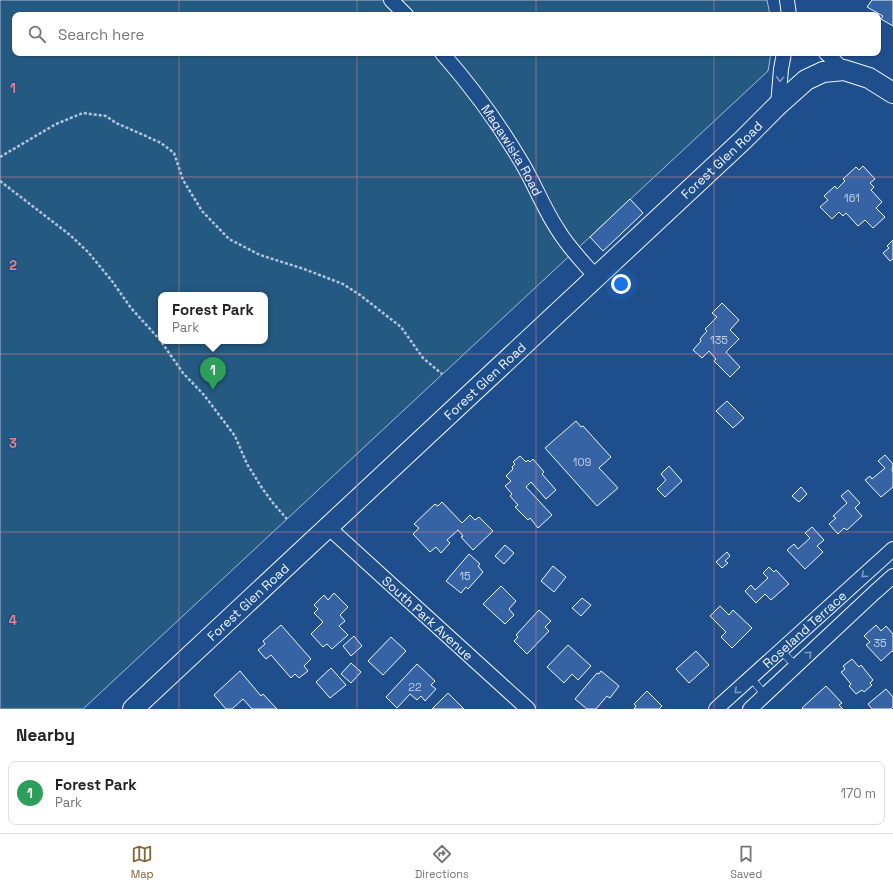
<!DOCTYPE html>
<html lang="en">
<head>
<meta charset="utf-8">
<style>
  :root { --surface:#fff; --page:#f6f6f6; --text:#222; --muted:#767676; --line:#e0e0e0; --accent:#856535 }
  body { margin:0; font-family:"Space Grotesk",sans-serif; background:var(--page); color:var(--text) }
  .you { position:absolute; left:621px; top:284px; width:14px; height:14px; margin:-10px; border:3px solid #fff; border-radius:50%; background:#1a73e8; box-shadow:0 0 0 6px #1a73e833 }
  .badge { display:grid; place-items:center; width:26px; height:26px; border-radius:50%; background:var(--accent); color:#fff; font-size:13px; font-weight:700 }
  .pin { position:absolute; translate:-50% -33px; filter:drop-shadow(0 1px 2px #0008) }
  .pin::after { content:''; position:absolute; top:21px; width:14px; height:12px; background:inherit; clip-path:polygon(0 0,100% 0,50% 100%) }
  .popup { position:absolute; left:158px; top:292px; width:110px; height:52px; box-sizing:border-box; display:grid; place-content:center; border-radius:8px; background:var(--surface); filter:drop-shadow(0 1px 3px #0005); font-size:13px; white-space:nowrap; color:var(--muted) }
  .popup b { font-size:15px; color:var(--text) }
  .popup::after { content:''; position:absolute; left:50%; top:100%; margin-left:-8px; border:8px solid transparent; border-top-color:var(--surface) }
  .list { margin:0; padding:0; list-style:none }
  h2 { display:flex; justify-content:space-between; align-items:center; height:52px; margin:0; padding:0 16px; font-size:17px }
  h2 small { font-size:13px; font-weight:400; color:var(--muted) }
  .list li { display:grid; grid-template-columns:26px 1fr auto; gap:12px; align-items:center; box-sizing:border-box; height:64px; margin:0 8px 8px; padding:0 8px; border:1px solid var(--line); border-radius:8px }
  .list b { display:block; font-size:15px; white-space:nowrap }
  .list p { margin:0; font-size:13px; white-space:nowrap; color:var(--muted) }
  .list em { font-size:13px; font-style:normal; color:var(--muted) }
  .icon { flex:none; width:22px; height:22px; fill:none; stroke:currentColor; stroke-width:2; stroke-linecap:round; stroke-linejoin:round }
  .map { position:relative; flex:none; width:893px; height:709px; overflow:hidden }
  .search { position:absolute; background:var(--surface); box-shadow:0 1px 3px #0004; left:12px; right:12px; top:12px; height:44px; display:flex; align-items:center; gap:10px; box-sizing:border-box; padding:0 14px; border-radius:8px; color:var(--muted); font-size:15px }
  .sheet { height:124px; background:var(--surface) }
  nav { display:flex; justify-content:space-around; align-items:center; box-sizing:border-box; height:56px; border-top:1px solid var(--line); background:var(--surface); font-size:11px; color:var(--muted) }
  nav a { display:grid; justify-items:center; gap:2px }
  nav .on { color:var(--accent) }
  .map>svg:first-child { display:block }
  .green { fill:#245a82; stroke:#a8bbd7; fill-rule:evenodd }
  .building { fill:#3563a3; stroke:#f2f6ff }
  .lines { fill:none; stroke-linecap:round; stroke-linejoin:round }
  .lane-casing { stroke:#f2f6ff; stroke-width:8 }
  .street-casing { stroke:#f2f6ff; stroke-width:16 }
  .secondary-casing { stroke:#f2f6ff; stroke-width:22 }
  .path { stroke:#b3c4dc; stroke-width:2.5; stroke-dasharray:3 2; stroke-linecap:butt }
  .lane { stroke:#1f4e8c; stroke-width:7 }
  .street { stroke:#1f4e8c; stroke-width:14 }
  .secondary { stroke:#1f4e8c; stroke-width:20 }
  .oneway { stroke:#7e9ac0 }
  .grid { fill:none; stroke:#e38589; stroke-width:1; stroke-opacity:0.55 }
  .labels { text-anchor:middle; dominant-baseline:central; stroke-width:3; stroke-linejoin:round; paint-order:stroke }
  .number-label { font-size:11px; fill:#c3d1e8 }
  .street-label { font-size:13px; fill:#f2f6ff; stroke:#1f4e8c }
  .grid-label { font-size:13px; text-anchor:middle; font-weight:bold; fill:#e38589; stroke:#1f4e8c; stroke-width:3; stroke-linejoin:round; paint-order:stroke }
</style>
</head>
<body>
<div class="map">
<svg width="893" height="709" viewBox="0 0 893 709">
  <rect width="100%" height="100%" fill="#1f4e8c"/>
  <path class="green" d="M0,0H767L770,15H15V53H771L768,71L83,709H0ZM161,295H265V341H161Z"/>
  <g class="building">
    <polygon points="872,0 893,0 893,26 881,19 883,16 867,7"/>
    <polygon points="863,166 875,179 870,183 874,187 871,190 882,202 876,208 885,217 873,228 865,220 858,226 846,213 843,216 839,212 832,219 820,207 828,200 824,196 835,186 837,189 845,181 843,179 856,167 859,170"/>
    <polygon points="630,199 643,213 603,251 590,237"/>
    <polygon points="893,240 893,259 890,261 883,253 889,248 887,246"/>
    <polygon points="722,303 739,320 730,330 739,339 726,352 740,367 730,377 714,361 716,359 709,351 702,358 693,350 701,341 700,339 707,331 705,329 717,317 712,313"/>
    <polygon points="727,401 744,418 733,428 716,411"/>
    <polygon points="576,421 581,427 583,426 611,457 599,468 618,488 597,506 545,448"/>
    <polygon points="885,455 893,464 892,471 893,471 893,487 881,497 865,480 870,476 872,479 885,468 878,461"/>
    <polygon points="520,456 526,462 528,460 530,462 533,459 544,472 542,474 556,490 546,499 531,482 526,487 552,515 538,528 530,518 528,520 515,507 518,505 510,496 512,494 505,486 511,481 506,476 513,469 512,467 515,464 513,462"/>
    <polygon points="669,466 682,481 665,497 657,489 666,480 661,474"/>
    <polygon points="801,487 807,494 799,502 792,496"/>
    <polygon points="848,490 860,503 855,508 862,516 847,530 844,528 838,534 829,524 836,518 833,516 847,503 841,496"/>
    <polygon points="442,502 462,523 470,515 475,520 479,517 493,531 473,550 461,537 463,536 458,530 447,540 450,543 441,553 436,547 430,552 413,534 419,528 414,524 435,504 438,506"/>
    <polygon points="812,527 824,540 817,546 823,552 805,569 787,550 794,544 798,549 810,538 805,533"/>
    <polygon points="505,545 514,553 504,564 495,556"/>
    <polygon points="727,552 730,556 725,561 728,563 722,568 716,562"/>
    <polygon points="469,554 480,564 478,566 483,572 468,589 466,587 461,593 446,581"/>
    <polygon points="553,566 566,577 554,592 541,581"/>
    <polygon points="769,567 774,572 776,570 789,584 771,600 765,594 756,603 745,591 751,585 755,590 768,578 763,573"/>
    <polygon points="501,586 516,601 509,609 514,615 505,624 483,604"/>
    <polygon points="334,593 348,607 340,615 345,621 339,626 348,635 332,649 327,644 323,647 311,634 323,622 314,613 318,609 314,605 324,595 328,600"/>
    <polygon points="582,598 591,605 581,616 572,608"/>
    <polygon points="720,606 729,615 733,610 752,628 732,648 721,637 726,632 710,616"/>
    <polygon points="539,610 551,621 545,627 549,631 527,654 514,641 518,637 516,635"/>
    <polygon points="281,625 311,659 304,666 308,671 299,678 295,674 291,678 271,655 266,659 258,650 265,644 263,641"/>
    <polygon points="876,625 881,631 886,626 893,634 893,652 892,651 881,661 866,645 870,642 864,636"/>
    <polygon points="354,636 362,646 351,656 343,646"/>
    <polygon points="391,637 406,651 383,675 368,661"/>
    <polygon points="568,645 591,666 578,680 572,674 564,683 547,667"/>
    <polygon points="696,651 709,665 689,683 676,669"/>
    <polygon points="852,659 859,667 861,665 873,680 870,683 872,685 864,692 862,690 856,694 849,686 851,684 841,672 845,669 843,666"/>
    <polygon points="351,663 361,672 351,683 341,674"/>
    <polygon points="417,664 435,681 431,685 436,689 425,701 421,696 417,700 410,694 397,708 386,697"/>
    <polygon points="331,668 346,685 330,698 316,682"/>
    <polygon points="240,671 261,696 263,694 277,709 252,709 243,699 232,709 226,709 214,695"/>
    <polygon points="601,671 619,686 610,698 607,696 596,709 587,709 575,699 597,673 599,674"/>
    <polygon points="826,686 842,703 839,705 843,709 803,709 802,708"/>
    <polygon points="886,689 893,697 893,707 891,709 872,709 868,704"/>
    <polygon points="647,691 662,706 659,709 634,709 636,706 634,704"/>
    <polygon points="448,693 464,709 432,709"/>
  </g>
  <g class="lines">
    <defs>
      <g id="lane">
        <polyline points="781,651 796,666"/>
        <polyline points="751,678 765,695"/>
      </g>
      <g id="street">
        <polyline points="391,0 406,15"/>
        <polyline points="787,0 789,15"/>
        <path id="s1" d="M442,53C472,87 499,124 522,163C535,185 544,209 558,230C568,247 583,262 596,277"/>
        <polyline points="826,53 844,70"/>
        <polyline points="778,105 781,69 784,53"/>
        <path id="s2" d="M328,527L528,709"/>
        <path id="s3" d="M716,709L893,549"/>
        <polyline points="750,709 874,593 893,576"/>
      </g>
      <g id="secondary">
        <path id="s4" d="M133,709L743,140L778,105L806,80L823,72L844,70L869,78L893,93"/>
      </g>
    </defs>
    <use href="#lane" class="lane-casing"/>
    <use href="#street" class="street-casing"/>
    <use href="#secondary" class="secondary-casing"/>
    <g class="path">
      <polyline points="0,157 56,124 83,113 106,116 116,123 139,133 161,143 174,153 183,180 202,211 229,239 260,255 304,269 343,284 360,295 401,327 423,358 442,374"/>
      <polyline points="0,181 70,235 88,252 112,281 131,308 160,340 183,373 204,395 235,436 247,464 262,488 273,503 287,519"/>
    </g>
    <use href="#lane" class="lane"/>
    <use href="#street" class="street"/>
    <use href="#secondary" class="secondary"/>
  </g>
  <defs><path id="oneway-chevron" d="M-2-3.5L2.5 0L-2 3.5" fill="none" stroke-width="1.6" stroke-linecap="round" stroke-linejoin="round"/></defs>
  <g class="oneway">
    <use href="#oneway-chevron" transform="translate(780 79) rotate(94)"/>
    <use href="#oneway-chevron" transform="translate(864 575) rotate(138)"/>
    <use href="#oneway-chevron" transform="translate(809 654) rotate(-43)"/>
    <use href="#oneway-chevron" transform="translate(737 691) rotate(138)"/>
  </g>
  <path class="grid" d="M179,0V15M357,0V15M536,0V15M714,0V15M179,53V709M357,53V709M536,53V709M714,53V709M0,177H893M0,354H893M0,532H893"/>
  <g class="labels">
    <g class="number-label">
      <text x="852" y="198">161</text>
      <text x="719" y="340">135</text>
      <text x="582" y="462">109</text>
      <text x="465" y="576">15</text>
      <text x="880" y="643">35</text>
      <text x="415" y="687">22</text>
    </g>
    <g class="street-label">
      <text stroke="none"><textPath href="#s1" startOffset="120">Magawiska Road</textPath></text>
      <text stroke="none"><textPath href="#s4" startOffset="805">Forest Glen Road</textPath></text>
      <text stroke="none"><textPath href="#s4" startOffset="481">Forest Glen Road</textPath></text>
      <text stroke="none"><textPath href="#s4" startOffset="157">Forest Glen Road</textPath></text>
      <text stroke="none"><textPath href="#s2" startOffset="135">South Park Avenue</textPath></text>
      <text stroke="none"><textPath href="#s3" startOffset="119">Roseland Terrace</textPath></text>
    </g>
  </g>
  <g class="grid-label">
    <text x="13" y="93">1</text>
    <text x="13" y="270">2</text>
    <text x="13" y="448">3</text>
    <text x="13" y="625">4</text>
  </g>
</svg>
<div class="you"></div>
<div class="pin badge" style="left:213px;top:390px;background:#2e9e5b">1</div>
<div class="popup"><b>Forest Park</b>Park</div>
<div class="search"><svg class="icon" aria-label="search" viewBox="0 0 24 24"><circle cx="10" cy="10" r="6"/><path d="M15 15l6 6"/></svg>Search here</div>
</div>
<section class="sheet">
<h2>Nearby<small></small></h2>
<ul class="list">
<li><span class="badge" style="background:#2e9e5b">1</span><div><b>Forest Park</b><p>Park</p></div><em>170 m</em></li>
</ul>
</section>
<nav>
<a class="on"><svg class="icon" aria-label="map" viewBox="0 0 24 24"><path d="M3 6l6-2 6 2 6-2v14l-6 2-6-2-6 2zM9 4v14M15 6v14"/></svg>Map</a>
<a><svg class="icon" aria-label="directions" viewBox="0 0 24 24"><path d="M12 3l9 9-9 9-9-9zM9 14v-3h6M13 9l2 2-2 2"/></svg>Directions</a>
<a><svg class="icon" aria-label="saved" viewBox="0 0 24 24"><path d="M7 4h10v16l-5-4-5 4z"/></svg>Saved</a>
</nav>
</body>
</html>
